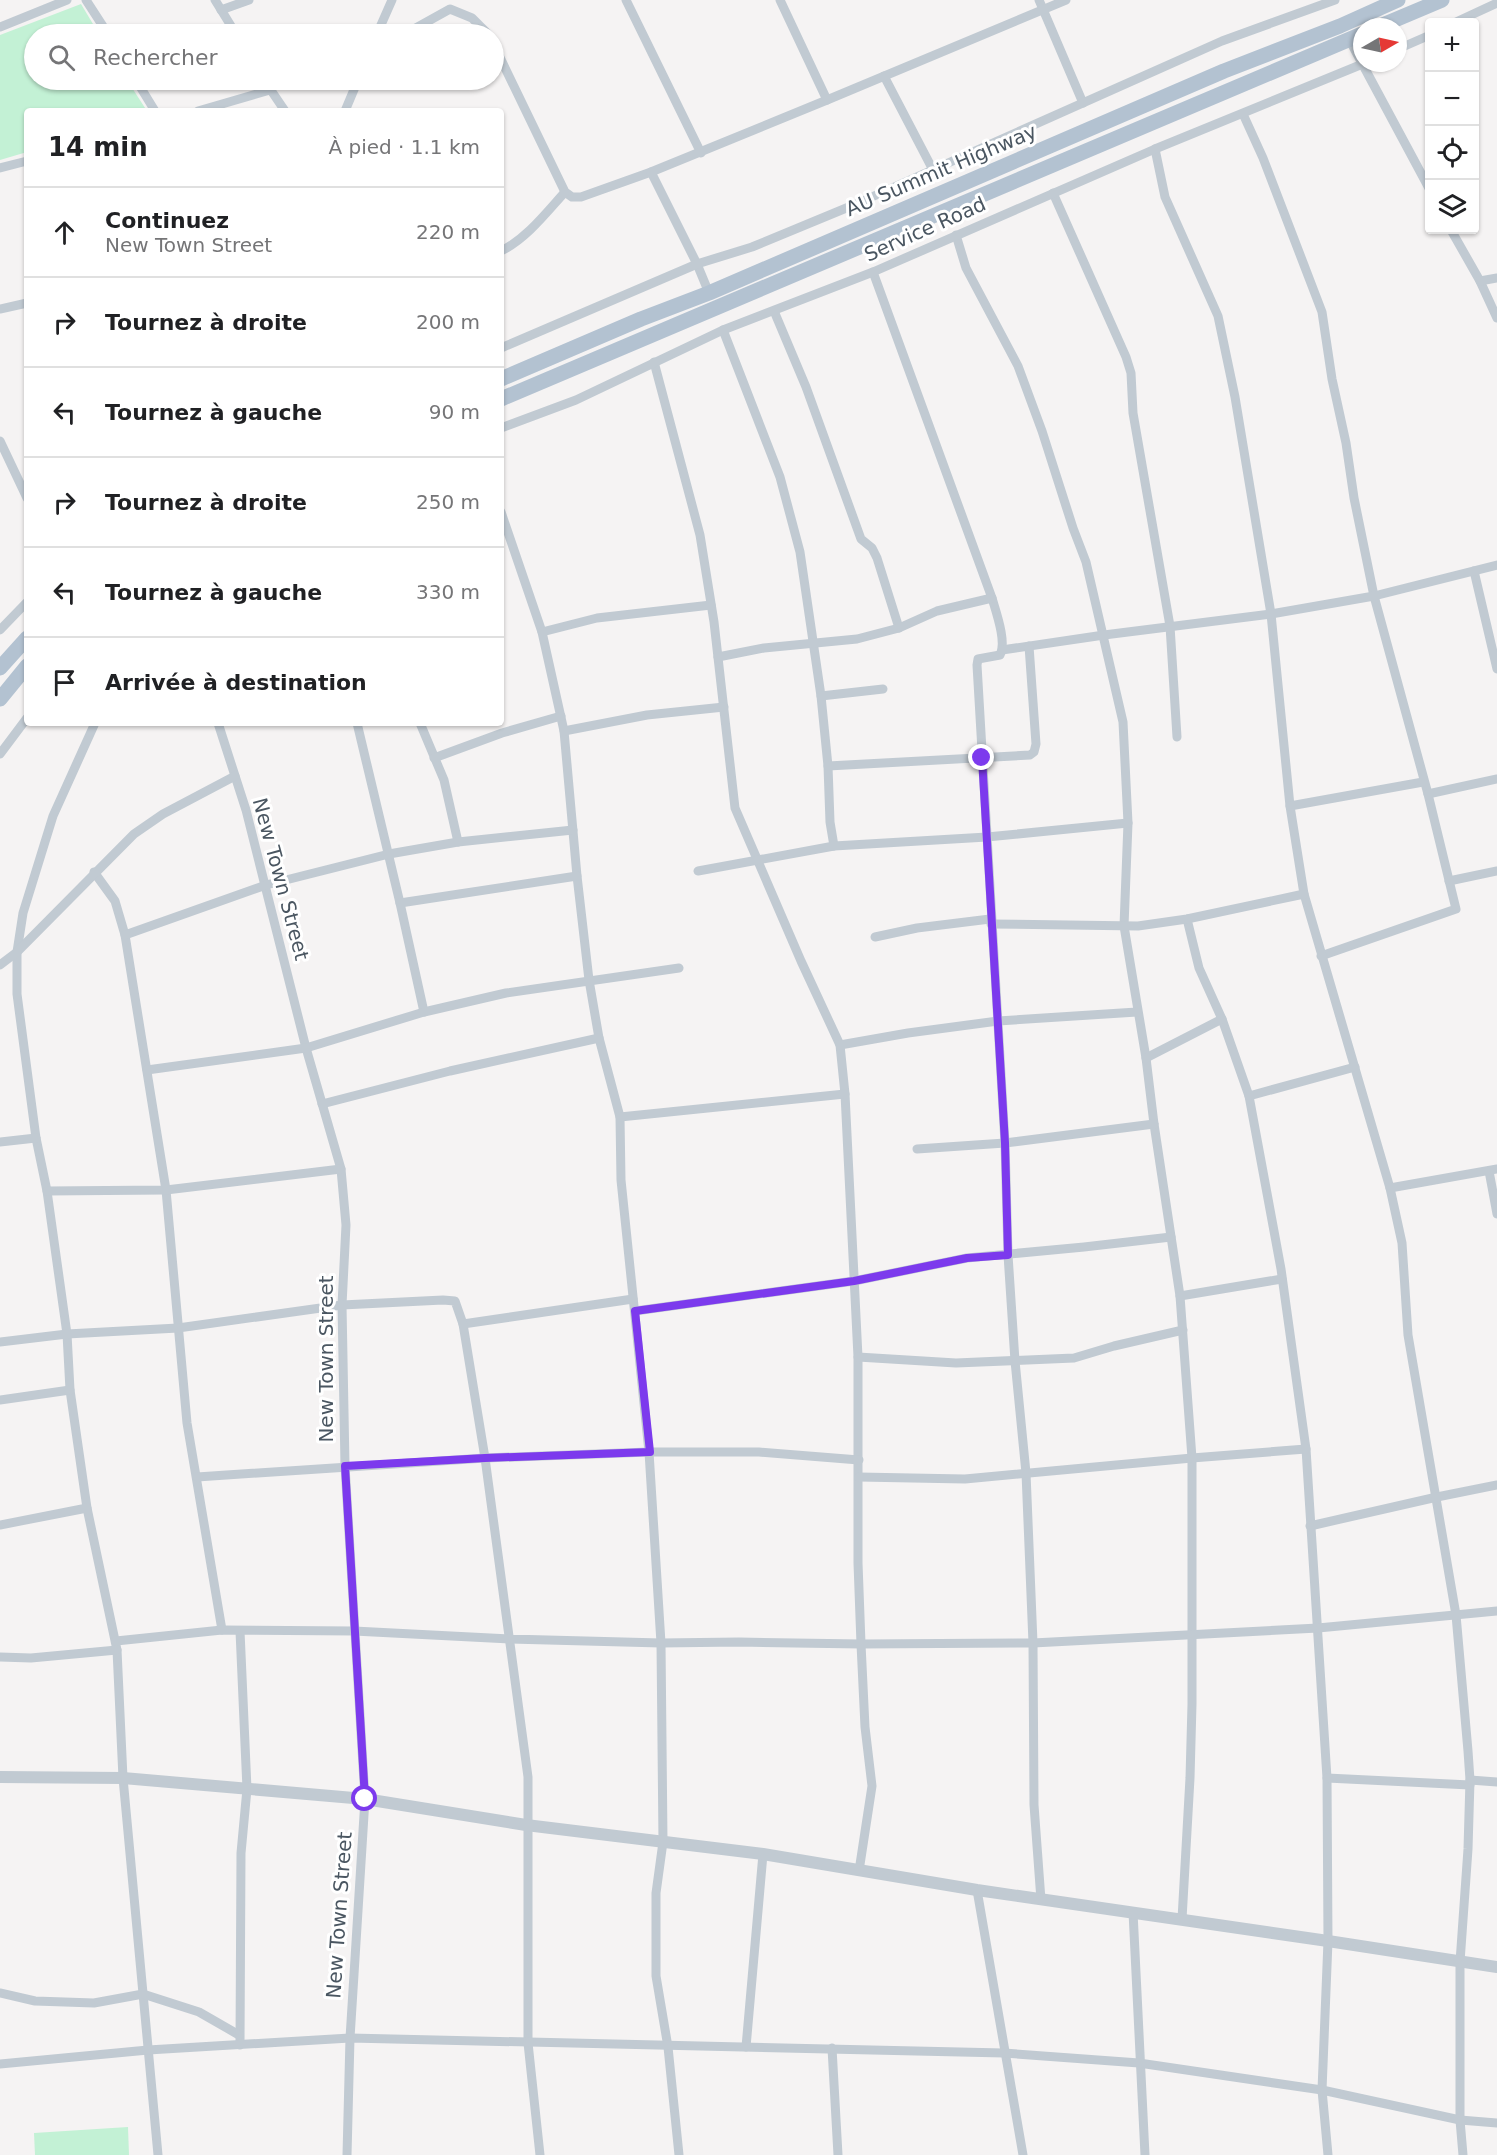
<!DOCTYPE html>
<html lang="fr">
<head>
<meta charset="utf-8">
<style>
  :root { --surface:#fff; --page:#f2f2f2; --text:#202124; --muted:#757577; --line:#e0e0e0 }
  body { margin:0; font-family:"DejaVu Sans",sans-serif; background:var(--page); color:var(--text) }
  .controls { position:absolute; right:18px; top:18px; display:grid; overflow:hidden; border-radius:6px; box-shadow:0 2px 4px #0004 }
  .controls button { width:54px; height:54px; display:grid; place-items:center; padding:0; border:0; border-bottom:2px solid var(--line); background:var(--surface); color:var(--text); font:30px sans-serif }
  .compass { position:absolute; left:1353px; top:18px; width:54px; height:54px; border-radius:50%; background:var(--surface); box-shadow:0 2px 4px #0004; rotate:81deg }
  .stop { position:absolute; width:18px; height:18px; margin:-14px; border:4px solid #7c3aed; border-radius:50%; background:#fff }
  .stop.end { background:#7c3aed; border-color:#fff; box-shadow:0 2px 6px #0008 }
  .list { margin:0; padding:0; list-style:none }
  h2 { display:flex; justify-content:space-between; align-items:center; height:78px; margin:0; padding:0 24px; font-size:26px }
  h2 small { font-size:20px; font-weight:400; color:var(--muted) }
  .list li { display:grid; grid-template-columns:39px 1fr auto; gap:18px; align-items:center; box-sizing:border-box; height:90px; padding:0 24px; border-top:2px solid var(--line) }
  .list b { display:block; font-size:22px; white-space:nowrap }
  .list p { margin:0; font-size:20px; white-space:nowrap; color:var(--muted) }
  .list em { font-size:20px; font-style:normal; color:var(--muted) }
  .icon { flex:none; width:33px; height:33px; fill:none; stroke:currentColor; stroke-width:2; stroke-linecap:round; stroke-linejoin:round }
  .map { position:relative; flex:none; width:1497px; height:2155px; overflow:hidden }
  .search { position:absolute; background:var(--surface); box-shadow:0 2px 4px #0004; left:24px; top:24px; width:480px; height:66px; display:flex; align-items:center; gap:15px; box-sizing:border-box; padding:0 21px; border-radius:33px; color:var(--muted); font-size:22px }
  .panel { position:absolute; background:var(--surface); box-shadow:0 2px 4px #0004; left:24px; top:108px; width:480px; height:618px; border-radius:6px }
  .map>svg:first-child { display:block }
  .green { fill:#c3f1d5 }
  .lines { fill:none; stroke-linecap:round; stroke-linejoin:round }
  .minor { stroke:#c1cad2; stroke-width:9 }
  .tertiary { stroke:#c1cad2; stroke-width:12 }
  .primary { stroke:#b3c2d1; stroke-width:15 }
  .route { stroke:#7c3aed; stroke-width:8 }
  .labels { text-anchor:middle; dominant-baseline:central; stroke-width:6; stroke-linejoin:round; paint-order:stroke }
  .street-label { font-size:20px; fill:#4a5661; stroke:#fff }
</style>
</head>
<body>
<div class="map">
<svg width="1497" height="2155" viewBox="0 0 1497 2155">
  <rect width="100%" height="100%" fill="#f5f3f3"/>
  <g class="green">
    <polygon points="81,4 99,34 34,34 34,80 127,80 147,111 27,111 27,152 0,160 0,35"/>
    <polygon points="128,2127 129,2155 35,2155 34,2133"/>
  </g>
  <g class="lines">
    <g class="minor">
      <polyline points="86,0 108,34"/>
      <polyline points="215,0 236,34"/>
      <polyline points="626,0 701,153"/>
      <polyline points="1039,0 1083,103"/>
      <polyline points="221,10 249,0"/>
      <polyline points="1456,22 1497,3"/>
      <polyline points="0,27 67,0"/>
      <polyline points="377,34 392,0"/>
      <polyline points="405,34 450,9 472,18 488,34"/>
      <polyline points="1349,39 1430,190"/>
      <polyline points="494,45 565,192 572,197 581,197 651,172"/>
      <polyline points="1398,49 1430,35"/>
      <polyline points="884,76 933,170"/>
      <polyline points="136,80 155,111"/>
      <polyline points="264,80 285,111"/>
      <polyline points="827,100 1066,0"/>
      <polyline points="198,111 270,90"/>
      <polyline points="345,111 358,80"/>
      <polyline points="1243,114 1263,158 1322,312 1332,379 1346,443 1354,498 1374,596 1428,794 1456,909 1321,956"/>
      <polyline points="1155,149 1165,197 1218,316 1235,397 1271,614 1290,806 1304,894 1390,1188 1402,1243 1408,1335 1456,1615 1468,1751 1470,1780 1468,1849 1460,1962 1460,2120 1463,2155"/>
      <polyline points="0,168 27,161"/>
      <polyline points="1053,193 1126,357 1131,373 1133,413 1170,626 1177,737"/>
      <polyline points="1451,230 1480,281 1497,318"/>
      <polyline points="956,235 966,268 1018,366 1042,431 1073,528 1086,562 1123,722 1128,823 1124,926 1146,1058 1154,1124 1180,1296 1192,1458 1192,1704 1190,1778 1182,1919"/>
      <path d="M501,251C526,239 546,213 565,192"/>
      <path d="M873,272L992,598C996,612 1007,642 1000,655L978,659L977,665L1005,1143L1008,1255L1015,1361L1026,1473L1033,1643L1034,1805L1041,1900"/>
      <polyline points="1480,281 1497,278"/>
      <polyline points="709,293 697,264 651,172 827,100 780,0"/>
      <polyline points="0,309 27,303"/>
      <polyline points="774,311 806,387 861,539 872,548 877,558 899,628"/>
      <polyline points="723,330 780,477 800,552 821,696 828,766 830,822 834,846"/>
      <polyline points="501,348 697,264 752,247 856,204 1222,41 1335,0"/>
      <polyline points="654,362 700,535 714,622 735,808 801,961 840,1045 845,1094 858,1357 858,1563 861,1644 865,1727 872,1786 859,1871"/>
      <polyline points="501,428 576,400 723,330 873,272 1155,149 1365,63"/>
      <polyline points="0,441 27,498"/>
      <polyline points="501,512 542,632 564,731 577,876 589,980 599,1038 620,1117 621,1180 649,1452 661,1643 663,1842 656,1893 656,1976 668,2047 679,2155"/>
      <polyline points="1474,571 1497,669"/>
      <polyline points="0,630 27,602"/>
      <polyline points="542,632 597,618 711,605"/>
      <polyline points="1002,650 1104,635 1271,614 1374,596 1497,565"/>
      <polyline points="718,657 764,648 857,639 899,628 937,611 992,598"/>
      <polyline points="821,696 883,689"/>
      <polyline points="95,723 53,816 23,913 17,952 17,994 36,1138 47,1191 67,1334 70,1390 87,1508 117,1650 123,1778 158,2155"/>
      <polyline points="218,723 246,810 306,1048 341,1169 346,1225 342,1305 345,1466 365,1799 350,2038 347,2155"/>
      <polyline points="357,723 400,903 424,1012"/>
      <polyline points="420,723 444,780 458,842"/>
      <polyline points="564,731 647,715 724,707"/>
      <polyline points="0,754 27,718"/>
      <polyline points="434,758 502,733 561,716"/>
      <polyline points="828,766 1030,755 1034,752 1036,744 1029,646"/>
      <polyline points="1428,794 1497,779"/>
      <polyline points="1290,806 1423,782"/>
      <polyline points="698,871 834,846 987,837 1128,823"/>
      <polyline points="94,872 115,901 125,935 166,1190 187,1423 222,1630"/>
      <polyline points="1449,881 1497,871"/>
      <polyline points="400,903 577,876"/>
      <polyline points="1187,919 1199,968 1222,1019 1249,1096 1281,1269 1306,1449 1327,1778 1328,1941 1322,2090 1328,2155"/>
      <polyline points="991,924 1138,926 1187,919 1304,894"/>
      <polyline points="125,935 266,885 389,854 458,842 573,830"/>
      <polyline points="875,937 917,928 990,919"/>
      <polyline points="0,965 17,952 134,834 163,814 235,776"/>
      <polyline points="840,1045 908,1033 998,1021 1137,1012"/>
      <polyline points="1146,1058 1222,1019"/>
      <polyline points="147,1070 306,1048 424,1012 506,993 679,968"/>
      <polyline points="1249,1096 1355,1067"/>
      <polyline points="322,1104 450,1071 599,1038"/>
      <polyline points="620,1117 845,1094"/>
      <polyline points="0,1142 36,1138"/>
      <polyline points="917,1149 1005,1143 1154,1124"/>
      <polyline points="1489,1171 1497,1214"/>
      <polyline points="1390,1188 1497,1169"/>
      <polyline points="47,1191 166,1190 341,1169"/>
      <polyline points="1180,1296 1282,1279"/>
      <polyline points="635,1311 854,1281 967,1258 1084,1247 1171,1237"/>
      <polyline points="463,1324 633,1299"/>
      <polyline points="0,1342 67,1334 178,1328 342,1305 443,1300 455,1301 463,1324 485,1458 528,1777 528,2043 540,2155"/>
      <polyline points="858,1357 956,1363 1074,1358 1114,1346 1183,1330"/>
      <polyline points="0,1400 70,1390"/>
      <polyline points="197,1477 485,1458 649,1452 759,1452 859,1460"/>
      <polyline points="859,1477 965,1479 1192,1458 1306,1449"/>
      <polyline points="0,1525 87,1508"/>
      <polyline points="1310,1526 1437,1497 1497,1485"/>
      <polyline points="240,1631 247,1789 241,1853 240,2045"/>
      <polyline points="116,1641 222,1630 354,1631 510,1639 661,1643 739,1642 861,1644 1033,1643 1318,1628 1497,1611"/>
      <polyline points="0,1657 31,1658 117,1650"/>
      <polyline points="1327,1778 1470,1785"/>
      <polyline points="1470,1780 1497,1782"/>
      <polyline points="977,1890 1023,2155"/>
      <polyline points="1133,1912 1145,2155"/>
      <polyline points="0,1993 35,2001 94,2003 143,1994 199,2012 239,2035"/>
      <polyline points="746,2047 763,1854"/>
      <polyline points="832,2048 838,2155"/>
      <polyline points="0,2064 148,2050 350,2038 1004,2053 1139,2063 1322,2090 1460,2120 1497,2123"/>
    </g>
    <polyline class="tertiary" points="0,1777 123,1778 365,1799 526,1825 763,1854 977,1890 1328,1941 1497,1967"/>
    <g class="primary">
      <polyline points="1378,27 1442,0"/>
      <polyline points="501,379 641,319 709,293 1224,71 1340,26 1398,0"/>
      <polyline points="501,399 1362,34"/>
      <polyline points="0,668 27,638"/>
      <polyline points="0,699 27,666"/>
    </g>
  </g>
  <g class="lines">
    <polyline class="route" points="365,1799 345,1466 485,1458 650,1452 635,1311 854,1281 967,1258 1008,1255 1005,1143 982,758"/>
  </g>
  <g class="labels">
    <g class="street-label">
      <text transform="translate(941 170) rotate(-23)">AU Summit Highway</text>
      <text transform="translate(925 229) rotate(-24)">Service Road</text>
      <text transform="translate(281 879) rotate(75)">New Town Street</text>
      <text transform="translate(326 1359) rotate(-90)">New Town Street</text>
      <text transform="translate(339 1915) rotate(-86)">New Town Street</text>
    </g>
  </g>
</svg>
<div class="controls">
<button>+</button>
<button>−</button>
<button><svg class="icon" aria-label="locate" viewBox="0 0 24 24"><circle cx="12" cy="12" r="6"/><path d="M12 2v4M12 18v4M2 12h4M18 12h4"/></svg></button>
<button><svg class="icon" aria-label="layers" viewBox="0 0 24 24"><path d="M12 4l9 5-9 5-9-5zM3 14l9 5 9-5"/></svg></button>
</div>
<svg class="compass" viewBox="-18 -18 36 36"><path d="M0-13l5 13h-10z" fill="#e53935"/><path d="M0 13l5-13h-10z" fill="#757577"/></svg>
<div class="stop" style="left:365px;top:1799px"></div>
<div class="stop end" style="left:982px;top:758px"></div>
<div class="search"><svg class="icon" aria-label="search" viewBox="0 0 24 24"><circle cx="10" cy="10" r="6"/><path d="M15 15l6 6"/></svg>Rechercher</div>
<section class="panel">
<h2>14 min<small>À pied · 1.1 km</small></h2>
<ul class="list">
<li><svg class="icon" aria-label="ahead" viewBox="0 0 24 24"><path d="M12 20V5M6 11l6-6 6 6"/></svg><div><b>Continuez</b><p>New Town Street</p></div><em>220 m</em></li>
<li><svg class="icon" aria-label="right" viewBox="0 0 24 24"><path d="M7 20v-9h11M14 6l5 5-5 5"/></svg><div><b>Tournez à droite</b></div><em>200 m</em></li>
<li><svg class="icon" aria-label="left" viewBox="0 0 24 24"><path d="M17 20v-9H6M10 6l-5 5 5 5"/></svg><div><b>Tournez à gauche</b></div><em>90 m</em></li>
<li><svg class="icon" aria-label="right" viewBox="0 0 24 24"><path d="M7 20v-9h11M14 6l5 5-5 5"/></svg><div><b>Tournez à droite</b></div><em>250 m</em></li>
<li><svg class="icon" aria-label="left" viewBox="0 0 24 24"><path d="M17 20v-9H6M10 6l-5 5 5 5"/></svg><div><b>Tournez à gauche</b></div><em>330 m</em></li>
<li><svg class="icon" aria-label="arrive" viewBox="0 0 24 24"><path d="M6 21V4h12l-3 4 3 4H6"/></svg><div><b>Arrivée à destination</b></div></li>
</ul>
</section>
</div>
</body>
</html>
